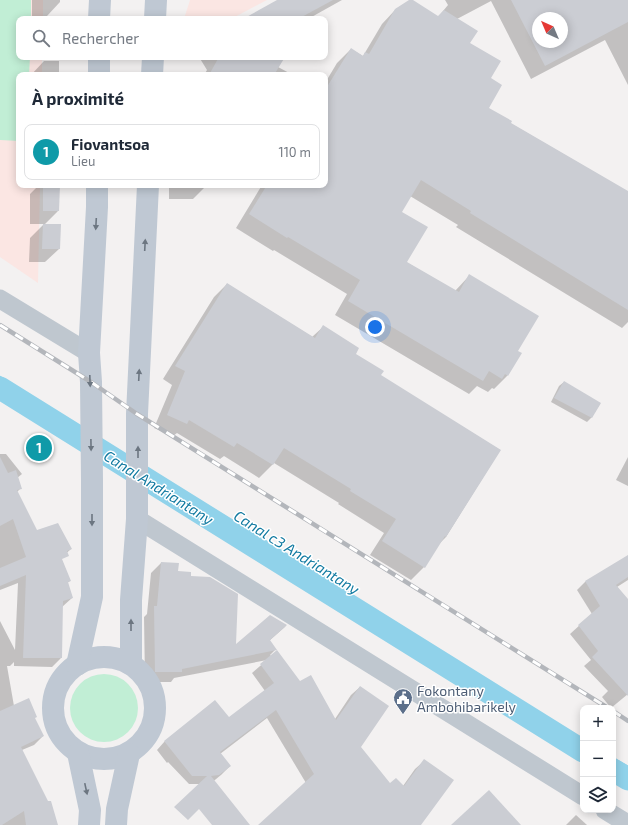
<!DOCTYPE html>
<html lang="fr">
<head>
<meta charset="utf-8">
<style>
  :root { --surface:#fff; --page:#f6f6f7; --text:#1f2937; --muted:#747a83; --line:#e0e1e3; --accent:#b45309 }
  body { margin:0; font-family:"Exo 2",sans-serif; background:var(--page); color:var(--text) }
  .controls { position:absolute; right:12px; bottom:12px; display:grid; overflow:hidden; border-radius:8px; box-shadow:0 2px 10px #0003 }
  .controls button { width:36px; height:36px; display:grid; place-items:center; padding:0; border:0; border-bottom:1px solid var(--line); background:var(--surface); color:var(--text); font:20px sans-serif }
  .compass { position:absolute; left:532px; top:12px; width:36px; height:36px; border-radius:50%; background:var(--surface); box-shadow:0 2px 10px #0003; rotate:316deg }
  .you { position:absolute; left:375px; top:327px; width:14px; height:14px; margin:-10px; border:3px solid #fff; border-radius:50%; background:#1a73e8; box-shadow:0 0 0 6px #1a73e833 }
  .badge { display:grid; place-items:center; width:26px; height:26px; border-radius:50%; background:var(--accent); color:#fff; font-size:13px; font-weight:700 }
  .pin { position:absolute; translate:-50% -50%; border:2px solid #fff; box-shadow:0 1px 4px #0006 }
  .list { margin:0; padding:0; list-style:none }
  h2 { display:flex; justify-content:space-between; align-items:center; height:52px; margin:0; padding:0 16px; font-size:17px }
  h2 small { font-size:13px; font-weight:400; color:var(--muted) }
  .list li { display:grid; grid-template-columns:26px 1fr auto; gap:12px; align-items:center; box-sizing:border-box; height:56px; margin:0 8px 8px; padding:0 8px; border:1px solid var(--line); border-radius:8px }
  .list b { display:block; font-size:15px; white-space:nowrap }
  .list p { margin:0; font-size:13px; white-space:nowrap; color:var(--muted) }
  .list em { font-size:13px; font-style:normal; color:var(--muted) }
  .icon { flex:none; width:22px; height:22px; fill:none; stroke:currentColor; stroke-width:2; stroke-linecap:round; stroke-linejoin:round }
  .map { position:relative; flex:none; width:628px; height:825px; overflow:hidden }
  .search { position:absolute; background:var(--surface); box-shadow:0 2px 10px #0003; left:16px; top:16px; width:312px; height:44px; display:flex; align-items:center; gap:10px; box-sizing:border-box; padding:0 14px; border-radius:8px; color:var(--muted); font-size:15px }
  .panel { position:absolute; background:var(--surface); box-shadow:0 2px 10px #0003; left:16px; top:72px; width:312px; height:116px; border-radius:8px }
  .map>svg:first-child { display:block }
  .medical { fill:#fbe6e3 }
  .green { fill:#c1eed5 }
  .shadow { fill:#0003; fill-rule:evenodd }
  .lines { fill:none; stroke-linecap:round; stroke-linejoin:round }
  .stream { stroke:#90d2ea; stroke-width:6 }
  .canal { stroke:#90d2ea; stroke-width:23 }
  .building { fill:#cbcdd3; fill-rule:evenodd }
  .minor { stroke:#bfc7cf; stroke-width:19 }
  .secondary { stroke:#bfc8d3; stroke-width:22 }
  .rail-casing { stroke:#b3b6bb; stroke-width:4.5 }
  .rail { stroke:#fff; stroke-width:3; stroke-dasharray:9; stroke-linecap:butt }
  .oneway { fill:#6c7681 }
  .labels { text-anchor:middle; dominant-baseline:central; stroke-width:3; stroke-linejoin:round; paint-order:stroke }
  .service-label { font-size:14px; fill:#4e5e75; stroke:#fff; text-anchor:start }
  .water-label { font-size:15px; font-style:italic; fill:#117aa1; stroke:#fff }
</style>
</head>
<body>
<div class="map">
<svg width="628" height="825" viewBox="0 0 628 825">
  <rect width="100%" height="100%" fill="#f3f1f1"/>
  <g class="medical">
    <polygon points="0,0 43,0 43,19 19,19 19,57 42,57 42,75 19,75 19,185 40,185 38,283 0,257"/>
    <polygon points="190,0 267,0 231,19 184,19"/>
  </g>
  <g class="green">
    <polygon points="0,0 31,0 31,19 19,19 19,57 30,57 29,75 19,75 19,141 0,140"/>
    <circle cx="104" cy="708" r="34"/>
  </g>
  <g class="shadow">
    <polygon points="32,0 60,0 60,2 47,16 32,16"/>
    <polygon points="279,0 342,0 308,19 245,19"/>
    <path d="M411,0L438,17L448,5L445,0H628V85L605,40L531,79L491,1L457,19L469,44L489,79L487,108L510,123L628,192V322L622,328L456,227L458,225L410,196L400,212L406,262L455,291L469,276L517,351L507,376L494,389L492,388L488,392L477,386L469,394L335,315L347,294L274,250L273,251L236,228L262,185H325V83L337,63L351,49L363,56L382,24L396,9ZM538,18H562V42H538Z"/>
    <polygon points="199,57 284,57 278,67 293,75 204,75 207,70"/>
    <polygon points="44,61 59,61 59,75 31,75"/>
    <polygon points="39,185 59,185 58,211 44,225 59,249 45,262 29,262 30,238 44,224 30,224 30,194"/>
    <polygon points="169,185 207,185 193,199 169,199"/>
    <polygon points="227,284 312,337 323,327 380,376 500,450 446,537 440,543 424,567 411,580 370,555 384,533 338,504 339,503 274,463 259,478 224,456 220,459 177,433 173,436 154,428 172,385 163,379 214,297"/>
    <polygon points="564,382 600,404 591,418 587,422 551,402 559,386"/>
    <polygon points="0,454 6,454 22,474 17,478 21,488 17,492 36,532 71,549 61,558 70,581 67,583 72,598 62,607 61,658 52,667 14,666 14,662 10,666 7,666 14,706 34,718 43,736 34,745 22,750 57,825 0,825 0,621 15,650 18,583 0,590"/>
    <polygon points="628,457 628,486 616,480"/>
    <polygon points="628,556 628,580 617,587 628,601 628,694 611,708 602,697 608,691 584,666 591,660 570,634 592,614 577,590 585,582"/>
    <polygon points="161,563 177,572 190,577 235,646 286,626 269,641 275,650 270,655 299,682 335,719 351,695 360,687 360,747 390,785 403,786 415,769 424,761 420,825 260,825 306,783 267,718 220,754 230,766 221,775 210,784 189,784 168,762 167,763 157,750 165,741 229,718 265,691 252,673 267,660 174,678 171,682 145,682 144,617 147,614 151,573"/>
    <polygon points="576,815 587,825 566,825"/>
  </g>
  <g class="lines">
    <g class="stream">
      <polyline points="0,379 86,434"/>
      <polyline points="96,440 132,463"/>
      <polyline points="141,469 271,552 583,742"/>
      <polyline points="613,760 628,769"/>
    </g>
    <g class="canal">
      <polyline points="0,388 583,751"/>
      <polyline points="613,770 628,779"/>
    </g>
  </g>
  <g class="building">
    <polygon points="277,0 333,0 298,19 243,19"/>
    <polygon points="409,0 413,0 438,16 444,10 478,31 470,43 501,61 491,78 502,85 489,108 512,121 511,123 628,191 628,310 470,213 471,211 421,180 402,212 428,227 407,262 459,292 469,274 539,316 518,351 522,353 508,376 505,374 502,379 489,371 483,381 348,301 360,280 288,237 287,238 249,214 267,185 325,185 325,90 351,48 363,56 365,52 369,54 395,9"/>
    <path d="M511,0H628V22L545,66ZM538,18H562V42H538Z"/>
    <polygon points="219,57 285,57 274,75 209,75"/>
    <polygon points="43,185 60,185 59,211 43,211"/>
    <polygon points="43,224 61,224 60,249 42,249"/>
    <polygon points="227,283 315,338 323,325 359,348 356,354 384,371 381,375 501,450 446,537 445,536 425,568 382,541 396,519 350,491 351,489 284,448 273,465 237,443 234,447 189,420 187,424 167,415 185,371 175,366"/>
    <polygon points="564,381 601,403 592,418 554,398"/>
    <polygon points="0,457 8,473 16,470 22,489 17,490 37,530 58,523 72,549 67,551 69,556 62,559 71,581 68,582 73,598 63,601 62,658 23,658 26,575 0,586 0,568 26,557 13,519 0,526"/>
    <polygon points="628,555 628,577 616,585 628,599 628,696 592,657 598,651 578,625 600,606 585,581"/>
    <polygon points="161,562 179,563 178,571 191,572 191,576 210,577 238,594 236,644 270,615 287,625 270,640 277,650 182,669 182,672 155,672 154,606 157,606"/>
    <polygon points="277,650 300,681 311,675 336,720 360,686 389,706 361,747 390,783 396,778 404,786 424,759 454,780 421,825 258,825 314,774 276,710 220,752 231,766 219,775 211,776 250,825 212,825 199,809 188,820 174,807 207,776 192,776 164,741 215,700 229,717 274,683 260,664"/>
    <polygon points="29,698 37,717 35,718 44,736 21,747 48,801 51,801 58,825 26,825 24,811 2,825 0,825 0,711"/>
    <polygon points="489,790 521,825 451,825"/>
  </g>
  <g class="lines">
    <g class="minor">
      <polyline points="0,299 89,353"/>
      <polyline points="137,519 583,796"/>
      <polyline points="605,810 628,824"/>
    </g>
    <g class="secondary">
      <polyline points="99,19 100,0"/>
      <polyline points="155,19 156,0"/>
      <polyline points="99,75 99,57"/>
      <polyline points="152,75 153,57"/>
      <circle cx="104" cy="708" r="51"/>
      <polyline points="131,664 131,600 137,519 137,414 148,185"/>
      <polyline points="77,665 92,597 92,481 91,382 89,353 97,207 97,185"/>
      <polyline points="78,753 90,810 89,825"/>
      <polyline points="116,825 117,809 129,754"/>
    </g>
    <defs>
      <g id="rail">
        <polyline points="0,325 91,382 137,414 608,708"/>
        <polyline points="613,711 628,721"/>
      </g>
    </defs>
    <use href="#rail" class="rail-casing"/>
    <use href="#rail" class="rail"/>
  </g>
  <defs><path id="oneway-solid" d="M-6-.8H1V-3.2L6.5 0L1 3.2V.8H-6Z"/></defs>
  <g class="oneway">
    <use href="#oneway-solid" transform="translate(96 224) rotate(93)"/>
    <use href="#oneway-solid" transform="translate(145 245) rotate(-87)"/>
    <use href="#oneway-solid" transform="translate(139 375) rotate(-87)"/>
    <use href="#oneway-solid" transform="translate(90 381) rotate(88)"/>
    <use href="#oneway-solid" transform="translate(91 445) rotate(89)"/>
    <use href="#oneway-solid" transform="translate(138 452) rotate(-90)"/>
    <use href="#oneway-solid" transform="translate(92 520) rotate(90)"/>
    <use href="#oneway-solid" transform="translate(131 625) rotate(-90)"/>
    <use href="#oneway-solid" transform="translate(86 789) rotate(78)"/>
  </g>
  <defs>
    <symbol id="civic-pin" viewBox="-11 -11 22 30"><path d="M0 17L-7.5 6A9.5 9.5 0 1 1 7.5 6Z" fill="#5c6f8a" stroke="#fff"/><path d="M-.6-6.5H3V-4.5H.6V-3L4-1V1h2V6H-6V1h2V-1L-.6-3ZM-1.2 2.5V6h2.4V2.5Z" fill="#fff"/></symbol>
  </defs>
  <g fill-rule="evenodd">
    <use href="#civic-pin" x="392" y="687" width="22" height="30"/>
  </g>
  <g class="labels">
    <g class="service-label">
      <text x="417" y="690">Fokontany<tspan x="417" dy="16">Ambohibarikely</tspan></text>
    </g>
    <g class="water-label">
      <text transform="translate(159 487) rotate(32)">Canal Andriantany</text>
      <text transform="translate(297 552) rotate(32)">Canal c3 Andriantany</text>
    </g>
  </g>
</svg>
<div class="controls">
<button>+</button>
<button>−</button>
<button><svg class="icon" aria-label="layers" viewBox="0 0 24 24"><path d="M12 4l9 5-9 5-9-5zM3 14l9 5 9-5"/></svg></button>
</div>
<svg class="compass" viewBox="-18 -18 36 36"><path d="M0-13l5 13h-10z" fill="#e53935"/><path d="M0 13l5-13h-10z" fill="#747a83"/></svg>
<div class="you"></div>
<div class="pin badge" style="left:39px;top:448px;background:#0f9aa8">1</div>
<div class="search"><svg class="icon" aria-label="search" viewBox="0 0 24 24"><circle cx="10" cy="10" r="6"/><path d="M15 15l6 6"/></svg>Rechercher</div>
<section class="panel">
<h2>À proximité<small></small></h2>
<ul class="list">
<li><span class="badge" style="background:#0f9aa8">1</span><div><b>Fiovantsoa</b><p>Lieu</p></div><em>110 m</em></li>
</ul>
</section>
</div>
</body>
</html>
